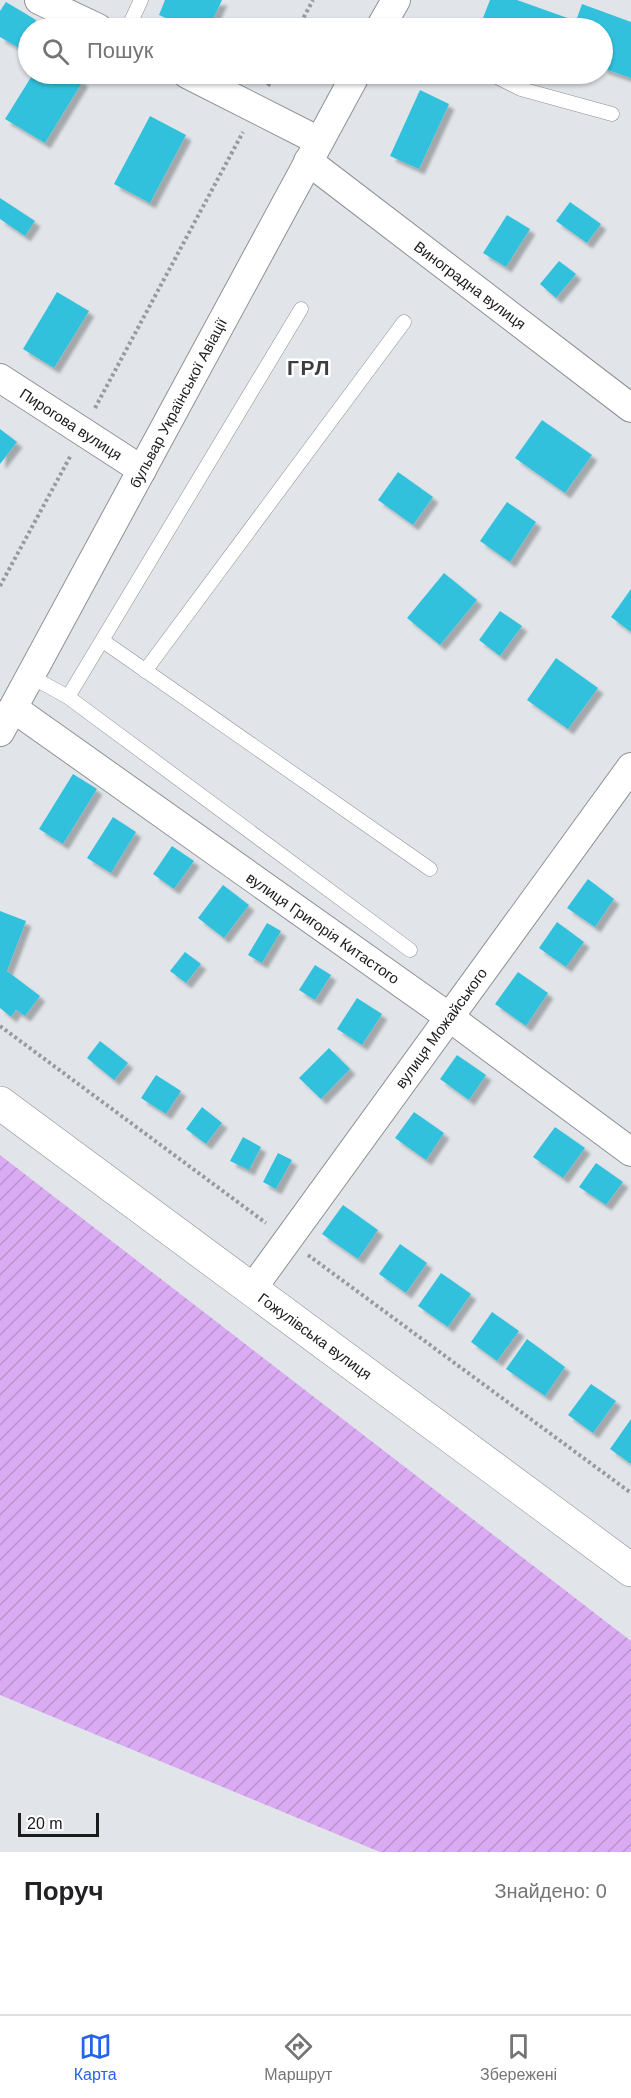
<!DOCTYPE html>
<html lang="uk">
<head>
<meta charset="utf-8">
<style>
  :root { --surface:#fff; --page:#f6f6f6; --text:#202124; --muted:#757577; --line:#e0e0e0; --accent:#2563eb }
  body { margin:0; font-family:Helvetica,sans-serif; background:var(--page); color:var(--text) }
  .scale { position:absolute; left:18px; bottom:15px; width:81px; box-sizing:border-box; padding-left:6px; border:3px solid #191a1c; border-top:0; font-size:16px; line-height:21px; white-space:nowrap; color:#191a1c; -webkit-text-stroke:4px #fff; paint-order:stroke }
  .list { margin:0; padding:0; list-style:none }
  h2 { display:flex; justify-content:space-between; align-items:center; height:78px; margin:0; padding:0 24px; font-size:26px }
  h2 small { font-size:20px; font-weight:400; color:var(--muted) }
  .icon { flex:none; width:33px; height:33px; fill:none; stroke:currentColor; stroke-width:2; stroke-linecap:round; stroke-linejoin:round }
  .map { position:relative; flex:none; width:631px; height:1852px; overflow:hidden }
  .search { position:absolute; background:var(--surface); box-shadow:0 2px 4px #0004; left:18px; right:18px; top:18px; height:66px; display:flex; align-items:center; gap:15px; box-sizing:border-box; padding:0 21px; border-radius:33px; color:var(--muted); font-size:22px }
  .sheet { height:162px; background:var(--surface) }
  nav { display:flex; justify-content:space-around; align-items:center; box-sizing:border-box; height:84px; border-top:2px solid var(--line); background:var(--surface); font-size:16px; color:var(--muted) }
  nav a { display:grid; justify-items:center; gap:3px }
  nav .on { color:var(--accent) }
  .map>svg:first-child { display:block }
  .garden { fill:url(#garden-furrows) }
  .building { fill:#31c1dd; filter:url(#shadow) }
  .lines { fill:none; stroke-linecap:round; stroke-linejoin:round }
  .service-casing { stroke:#8d9194; stroke-width:15 }
  .minor-casing { stroke:#8d9194; stroke-width:30 }
  .tertiary-casing { stroke:#8d9194; stroke-width:34 }
  .path { stroke:#989b9e; stroke-width:4; stroke-dasharray:3 3; stroke-linecap:butt }
  .service { stroke:#fff; stroke-width:14 }
  .minor { stroke:#fff; stroke-width:28 }
  .tertiary { stroke:#fff; stroke-width:33 }
  .labels { text-anchor:middle; dominant-baseline:central; stroke-width:5; stroke-linejoin:round; paint-order:stroke }
  .street-label { font-size:15px; fill:#191a1c; stroke:#fff }
  .district-label { font-size:21px; font-weight:bold; letter-spacing:1.5px; fill:#3c3f42; stroke:#fff }
</style>
</head>
<body>
<div class="map">
<svg width="631" height="1852" viewBox="0 0 631 1852">
  <defs>
    <pattern id="garden-furrows" width="10" height="10" patternUnits="userSpaceOnUse" patternTransform="scale(1.5)"><rect width="10" height="10" fill="#daabf2"/><path d="M-1 1l2-2M0 10L10 0M9 11l2-2" fill="none" stroke="#ba93cf"/></pattern>
    <filter id="shadow"><feDropShadow dx="5.5" dy="5.5" stdDeviation="1.5" flood-color="#0004"/></filter>
  </defs>
  <rect width="100%" height="100%" fill="#e1e5e9"/>
  <polygon class="garden" points="0,1155 631,1641 631,1852 380,1852 0,1695"/>
  <g class="building">
    <polygon points="165,0 222,0 209,28 188,28 159,15"/>
    <polygon points="490,0 517,0 576,21 582,4 631,22 631,78 602,68 602,28 479,28"/>
    <polygon points="6,2 36,20 19,48 0,37 0,11"/>
    <polygon points="33,74 70,74 83,81 45,143 5,119"/>
    <polygon points="420,90 449,104 419,169 390,156"/>
    <polygon points="150,116 186,135 150,203 114,184"/>
    <polygon points="0,198 35,221 25,236 0,219"/>
    <polygon points="570,202 601,224 587,243 556,221"/>
    <polygon points="507,215 530,229 506,267 483,253"/>
    <polygon points="559,261 576,274 556,298 540,284"/>
    <polygon points="57,292 89,311 54,368 23,349"/>
    <polygon points="542,420 592,455 565,493 515,458"/>
    <polygon points="0,429 17,442 0,464"/>
    <polygon points="398,472 433,497 413,525 378,500"/>
    <polygon points="507,502 536,522 510,562 480,541"/>
    <polygon points="444,573 477,600 440,645 407,618"/>
    <polygon points="631,589 631,632 611,617"/>
    <polygon points="500,611 522,626 500,656 479,640"/>
    <polygon points="556,658 598,688 568,729 527,700"/>
    <polygon points="73,774 97,789 63,844 39,829"/>
    <polygon points="113,817 136,832 111,873 87,858"/>
    <polygon points="172,846 194,861 174,889 153,874"/>
    <polygon points="588,879 614,899 595,927 567,908"/>
    <polygon points="223,885 249,905 224,938 198,918"/>
    <polygon points="0,911 26,921 7,971 40,996 25,1016 16,1010 11,1017 0,1008"/>
    <polygon points="557,922 584,942 566,967 539,948"/>
    <polygon points="267,923 281,931 262,963 248,955"/>
    <polygon points="185,952 201,964 186,983 170,971"/>
    <polygon points="315,965 331,975 315,1000 299,990"/>
    <polygon points="518,972 548,993 526,1026 495,1004"/>
    <polygon points="357,998 382,1014 362,1045 337,1029"/>
    <polygon points="100,1041 128,1063 114,1080 87,1058"/>
    <polygon points="329,1048 350,1069 321,1099 299,1078"/>
    <polygon points="457,1055 486,1075 469,1100 440,1079"/>
    <polygon points="156,1075 181,1091 166,1114 141,1098"/>
    <polygon points="202,1107 222,1123 206,1144 186,1129"/>
    <polygon points="414,1112 444,1133 426,1160 395,1138"/>
    <polygon points="555,1127 585,1148 563,1178 533,1157"/>
    <polygon points="243,1137 261,1147 249,1170 230,1161"/>
    <polygon points="278,1153 292,1160 276,1189 263,1182"/>
    <polygon points="596,1163 623,1182 606,1205 579,1187"/>
    <polygon points="343,1205 378,1230 358,1259 322,1234"/>
    <polygon points="400,1244 427,1263 406,1293 379,1274"/>
    <polygon points="441,1273 471,1294 448,1327 418,1306"/>
    <polygon points="492,1312 519,1331 497,1361 471,1342"/>
    <polygon points="527,1339 565,1367 545,1396 506,1369"/>
    <polygon points="591,1384 616,1401 593,1433 568,1415"/>
    <polygon points="631,1419 631,1464 610,1449"/>
  </g>
  <g class="lines">
    <defs>
      <g id="service">
        <polyline points="385,20 401,28"/>
        <polyline points="128,28 141,0"/>
        <polyline points="491,74 521,89 612,114"/>
        <polyline points="103,641 430,869"/>
        <polyline points="145,671 404,322"/>
        <polyline points="30,676 68,697 410,950"/>
        <polyline points="68,697 301,309"/>
      </g>
      <g id="minor">
        <polyline points="39,0 98,28"/>
        <polyline points="380,28 396,0"/>
        <polyline points="187,74 319,141"/>
        <polyline points="308,161 631,408"/>
        <polyline points="0,378 142,470"/>
        <polyline points="13,708 449,1017 631,1152"/>
        <polyline points="0,732 356,74"/>
        <polyline points="252,1289 631,767"/>
      </g>
      <polyline id="tertiary" points="0,1103 631,1570"/>
    </defs>
    <use href="#service" class="service-casing"/>
    <use href="#minor" class="minor-casing"/>
    <use href="#tertiary" class="tertiary-casing"/>
    <g class="path">
      <polyline points="298,28 313,0"/>
      <polyline points="268,86 274,74"/>
      <polyline points="95,408 243,132"/>
      <polyline points="0,586 71,455"/>
      <polyline points="0,1026 266,1223"/>
      <polyline points="308,1255 631,1493"/>
    </g>
    <use href="#service" class="service"/>
    <use href="#minor" class="minor"/>
    <use href="#tertiary" class="tertiary"/>
  </g>
  <g class="labels">
    <g class="street-label">
      <text transform="translate(470 285) rotate(37)">Виноградна вулиця</text>
      <text transform="translate(178 403) rotate(-62)">бульвар Української Авіації</text>
      <text transform="translate(71 424) rotate(33)">Пирогова вулиця</text>
      <text transform="translate(323 928) rotate(35)">вулиця Григорія Китастого</text>
      <text transform="translate(441 1028) rotate(-54)">вулиця Можайського</text>
      <text transform="translate(315 1336) rotate(36)">Гожулівська вулиця</text>
    </g>
    <g class="district-label">
      <text x="309" y="367">ГРЛ</text>
    </g>
  </g>
</svg>
<div class="scale">20 m</div>
<div class="search"><svg class="icon" aria-label="search" viewBox="0 0 24 24"><circle cx="10" cy="10" r="6"/><path d="M15 15l6 6"/></svg>Пошук</div>
</div>
<section class="sheet">
<h2>Поруч<small>Знайдено: 0</small></h2>
<ul class="list">
</ul>
</section>
<nav>
<a class="on"><svg class="icon" aria-label="map" viewBox="0 0 24 24"><path d="M3 6l6-2 6 2 6-2v14l-6 2-6-2-6 2zM9 4v14M15 6v14"/></svg>Карта</a>
<a><svg class="icon" aria-label="directions" viewBox="0 0 24 24"><path d="M12 3l9 9-9 9-9-9zM9 14v-3h6M13 9l2 2-2 2"/></svg>Маршрут</a>
<a><svg class="icon" aria-label="saved" viewBox="0 0 24 24"><path d="M7 4h10v16l-5-4-5 4z"/></svg>Збережені</a>
</nav>
</body>
</html>
